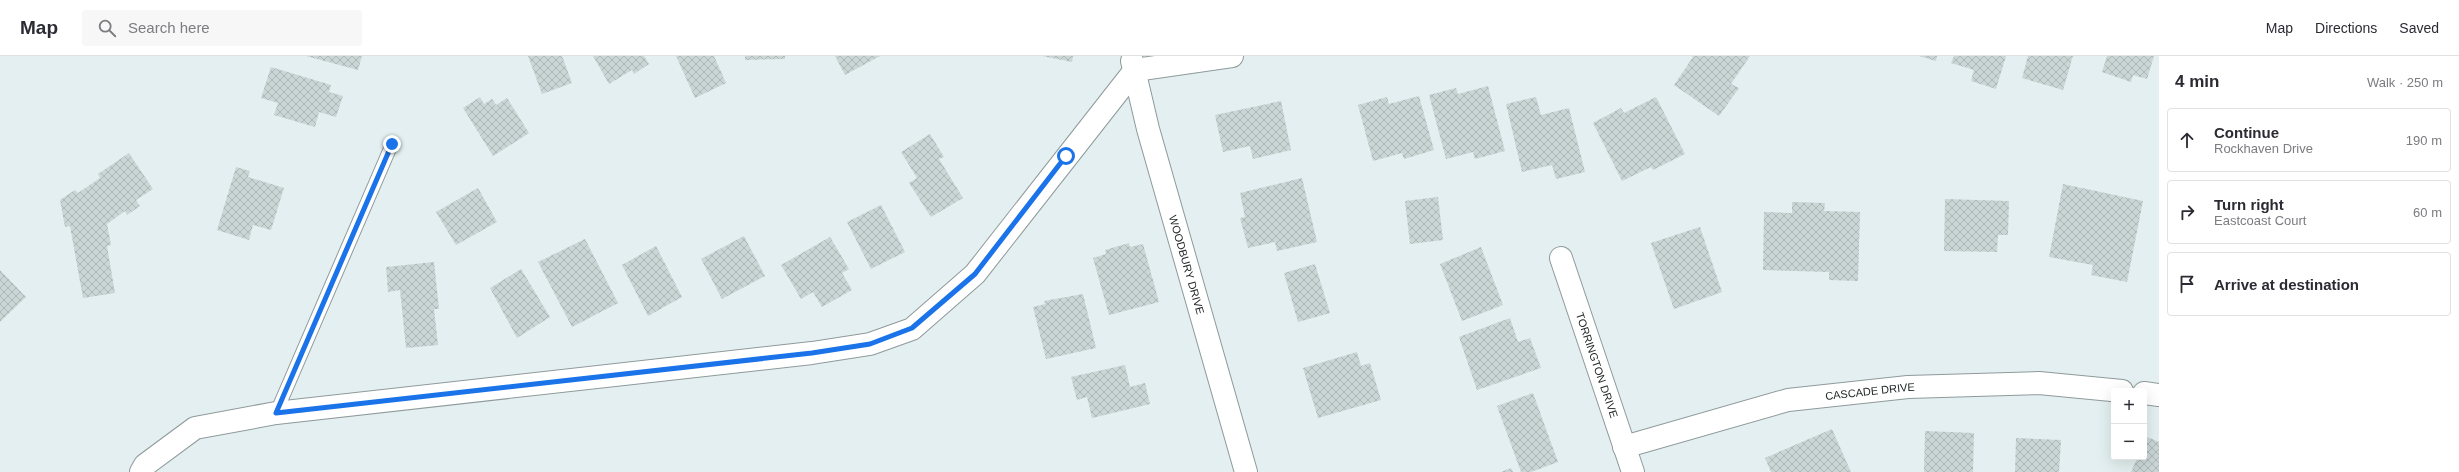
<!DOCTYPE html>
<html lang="en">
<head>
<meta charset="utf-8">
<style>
  :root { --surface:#fff; --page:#f7f7f7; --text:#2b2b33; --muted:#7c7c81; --line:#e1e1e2 }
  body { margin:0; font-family:Helvetica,sans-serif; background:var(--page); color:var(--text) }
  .controls { position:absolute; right:12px; bottom:12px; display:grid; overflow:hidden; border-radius:4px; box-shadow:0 4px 16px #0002 }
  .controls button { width:36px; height:36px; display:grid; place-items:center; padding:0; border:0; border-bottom:1px solid var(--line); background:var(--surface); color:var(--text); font:20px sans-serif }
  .stop { position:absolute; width:12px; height:12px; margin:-9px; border:3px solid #1a73e8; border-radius:50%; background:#fff }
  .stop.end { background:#1a73e8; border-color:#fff; box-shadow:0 1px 4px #0008 }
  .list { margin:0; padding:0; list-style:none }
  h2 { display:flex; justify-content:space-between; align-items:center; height:52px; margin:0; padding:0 16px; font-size:17px }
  h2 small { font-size:13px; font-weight:400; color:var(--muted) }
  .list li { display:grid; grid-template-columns:26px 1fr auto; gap:12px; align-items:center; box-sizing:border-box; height:64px; margin:0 8px 8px; padding:0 8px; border:1px solid var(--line); border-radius:4px }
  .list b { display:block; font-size:15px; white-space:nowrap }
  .list p { margin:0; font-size:13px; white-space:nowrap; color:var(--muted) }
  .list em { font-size:13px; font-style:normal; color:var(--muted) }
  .icon { flex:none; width:22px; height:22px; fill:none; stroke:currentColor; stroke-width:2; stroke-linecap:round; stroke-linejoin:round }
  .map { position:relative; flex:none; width:2159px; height:416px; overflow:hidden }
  header { display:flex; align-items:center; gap:24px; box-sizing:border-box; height:56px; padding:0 20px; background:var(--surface); border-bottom:1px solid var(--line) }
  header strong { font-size:19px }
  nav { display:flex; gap:22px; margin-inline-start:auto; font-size:14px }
  .search { width:280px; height:36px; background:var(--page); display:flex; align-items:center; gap:10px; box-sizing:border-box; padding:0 14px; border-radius:4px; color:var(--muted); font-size:15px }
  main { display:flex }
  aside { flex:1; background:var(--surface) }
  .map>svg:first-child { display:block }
  .building { fill:url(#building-cross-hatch) }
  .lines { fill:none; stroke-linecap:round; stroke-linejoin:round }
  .lane-casing { stroke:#8f9a9b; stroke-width:14 }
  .street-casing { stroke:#8f9a9b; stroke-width:24 }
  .lane { stroke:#fff; stroke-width:12 }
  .street { stroke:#fff; stroke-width:22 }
  .route { stroke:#1a73e8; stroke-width:5 }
  .labels { text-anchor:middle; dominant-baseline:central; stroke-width:3.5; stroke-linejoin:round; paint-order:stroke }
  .street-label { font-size:11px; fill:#242828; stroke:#fff }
</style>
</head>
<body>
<header>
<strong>Map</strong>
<div class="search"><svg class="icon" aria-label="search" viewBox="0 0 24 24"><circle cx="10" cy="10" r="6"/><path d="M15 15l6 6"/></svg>Search here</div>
<nav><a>Map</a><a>Directions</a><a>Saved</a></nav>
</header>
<main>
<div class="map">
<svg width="2159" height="416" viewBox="0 0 2159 416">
  <defs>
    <pattern id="building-cross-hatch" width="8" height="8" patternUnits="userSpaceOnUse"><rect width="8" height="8" fill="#cad5d6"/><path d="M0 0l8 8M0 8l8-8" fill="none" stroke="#adb7b8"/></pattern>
  </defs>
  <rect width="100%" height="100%" fill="#e3eff0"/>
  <g class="building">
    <polygon points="306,0 362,0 358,14"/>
    <polygon points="528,0 562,0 572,27 542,38"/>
    <polygon points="593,0 644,0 649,8 634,18 632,14 609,28"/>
    <polygon points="676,0 714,0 726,27 695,42"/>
    <polygon points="745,0 785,0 785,3 745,4"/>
    <polygon points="835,0 880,0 845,19"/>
    <polygon points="1042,0 1073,0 1072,6"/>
    <polygon points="1692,0 1750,0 1731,28 1739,32 1719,60 1674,29 1693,1"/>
    <polygon points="1919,0 1937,0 1936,5"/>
    <polygon points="1954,0 2006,0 1996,33 1971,25 1974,14 1951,7"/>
    <polygon points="2028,0 2073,0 2063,34 2022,22"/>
    <polygon points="2107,0 2154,0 2147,23 2133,19 2131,26 2102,16"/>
    <polygon points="271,11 331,29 329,36 343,40 336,61 319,56 315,71 274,59 278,47 261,42"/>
    <polygon points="1488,30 1505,95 1475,103 1473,96 1446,103 1429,39 1456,32 1458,38"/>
    <polygon points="1419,40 1434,94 1404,103 1402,97 1373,105 1358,49 1387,41 1389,48"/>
    <polygon points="480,41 484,48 492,43 496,49 507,42 529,77 493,100 463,52"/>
    <polygon points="1536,41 1541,59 1569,52 1585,116 1556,123 1552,109 1522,116 1506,48"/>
    <polygon points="1656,41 1685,98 1653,114 1651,111 1622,125 1593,67 1621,52 1624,57"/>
    <polygon points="1281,45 1291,94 1253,103 1250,90 1223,96 1215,59"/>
    <polygon points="930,78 944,101 939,103 963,142 931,161 909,127 917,122 901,96"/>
    <polygon points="129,97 153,133 136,144 140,150 127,159 125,155 107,168 111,189 107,190 115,237 83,242 70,170 65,171 60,144 75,134 78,137 100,122 98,118"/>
    <polygon points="236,111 250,115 248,121 284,132 271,174 253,169 249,184 217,174"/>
    <polygon points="1302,122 1317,186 1277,195 1275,186 1248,192 1240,162 1245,161 1240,137"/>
    <polygon points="2063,128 2143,145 2127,226 2091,219 2093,209 2049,201"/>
    <polygon points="478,132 497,166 456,189 436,156"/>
    <polygon points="1438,141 1443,184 1410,188 1405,145"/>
    <polygon points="1945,143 2009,145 2008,179 1998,179 1997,196 1944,195"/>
    <polygon points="1792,146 1825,147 1824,155 1860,156 1858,225 1829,224 1829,216 1763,214 1764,156 1792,157"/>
    <polygon points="881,149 905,196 871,213 847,166"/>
    <polygon points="1700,171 1722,236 1674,253 1651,187"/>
    <polygon points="744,180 765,220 722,243 701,203"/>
    <polygon points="830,181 849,213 842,217 852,234 822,251 813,236 801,243 781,209"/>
    <polygon points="585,183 618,247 572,271 538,206"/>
    <polygon points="1129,187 1130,191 1143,188 1159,246 1109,259 1093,202 1106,198 1105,194"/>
    <polygon points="656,190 682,241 648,260 622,209"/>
    <polygon points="1481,191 1503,249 1462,265 1440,208"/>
    <polygon points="434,206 439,253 434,253 438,289 406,292 400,234 388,236 386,211"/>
    <polygon points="1315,208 1330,257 1298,266 1284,217"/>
    <polygon points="521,213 550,261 517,282 490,232"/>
    <polygon points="0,214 26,241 0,266"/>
    <polygon points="1083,238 1096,292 1046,303 1033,251 1045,248 1044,245"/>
    <polygon points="1510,262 1518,286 1530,282 1541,312 1477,334 1459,281"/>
    <polygon points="1357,296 1361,310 1370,307 1381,344 1318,362 1303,312"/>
    <polygon points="1125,309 1130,331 1145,327 1150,348 1092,362 1087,341 1077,344 1071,321"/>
    <polygon points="1533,337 1558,406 1531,416 1521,416 1497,350"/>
    <polygon points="1832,373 1851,416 1771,416 1765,402"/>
    <polygon points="1925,375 1974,377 1973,416 1924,416"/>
    <polygon points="2147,381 2159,386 2159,416 2131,416 2138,401 2144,401 2144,387"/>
    <polygon points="2016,382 2061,384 2059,416 2015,416"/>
    <polygon points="1511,412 1513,416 1501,416"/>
  </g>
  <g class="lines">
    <defs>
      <polyline id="lane" points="276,357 392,88"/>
      <g id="street">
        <path id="s1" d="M1132,5L1148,73L1246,416"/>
        <polyline points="1135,14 1232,0"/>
        <path id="s2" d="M1561,202L1633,416"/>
        <polyline points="2144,337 2159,339"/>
        <path id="s3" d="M1624,391L1788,344L1908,331L2039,327L2122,335"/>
        <polyline points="141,416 145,409 195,372 276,357 812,297 870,288 912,273 975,218 1135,14"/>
      </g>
    </defs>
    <use href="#lane" class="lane-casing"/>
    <use href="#street" class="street-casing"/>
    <use href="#lane" class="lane"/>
    <use href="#street" class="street"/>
  </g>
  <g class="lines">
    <polyline class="route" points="392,88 276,357 812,297 870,288 912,272 975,218 1066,100"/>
  </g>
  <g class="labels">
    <g class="street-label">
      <text stroke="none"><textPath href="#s1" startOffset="211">WOODBURY DRIVE</textPath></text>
      <text stroke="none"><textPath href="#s2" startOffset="113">TORRINGTON DRIVE</textPath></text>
      <text stroke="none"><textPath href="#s3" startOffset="253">CASCADE DRIVE</textPath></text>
    </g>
  </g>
</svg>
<div class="controls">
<button>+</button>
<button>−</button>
</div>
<div class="stop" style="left:1066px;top:100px"></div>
<div class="stop end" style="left:392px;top:88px"></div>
</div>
<aside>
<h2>4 min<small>Walk · 250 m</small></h2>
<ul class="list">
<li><svg class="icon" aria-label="ahead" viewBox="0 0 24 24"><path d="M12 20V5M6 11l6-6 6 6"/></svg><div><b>Continue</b><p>Rockhaven Drive</p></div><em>190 m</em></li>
<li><svg class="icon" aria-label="right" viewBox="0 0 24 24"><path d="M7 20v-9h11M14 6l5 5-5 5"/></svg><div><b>Turn right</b><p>Eastcoast Court</p></div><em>60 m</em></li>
<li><svg class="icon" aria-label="arrive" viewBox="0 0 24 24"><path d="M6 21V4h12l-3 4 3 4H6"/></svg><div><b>Arrive at destination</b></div></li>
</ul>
</aside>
</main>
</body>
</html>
